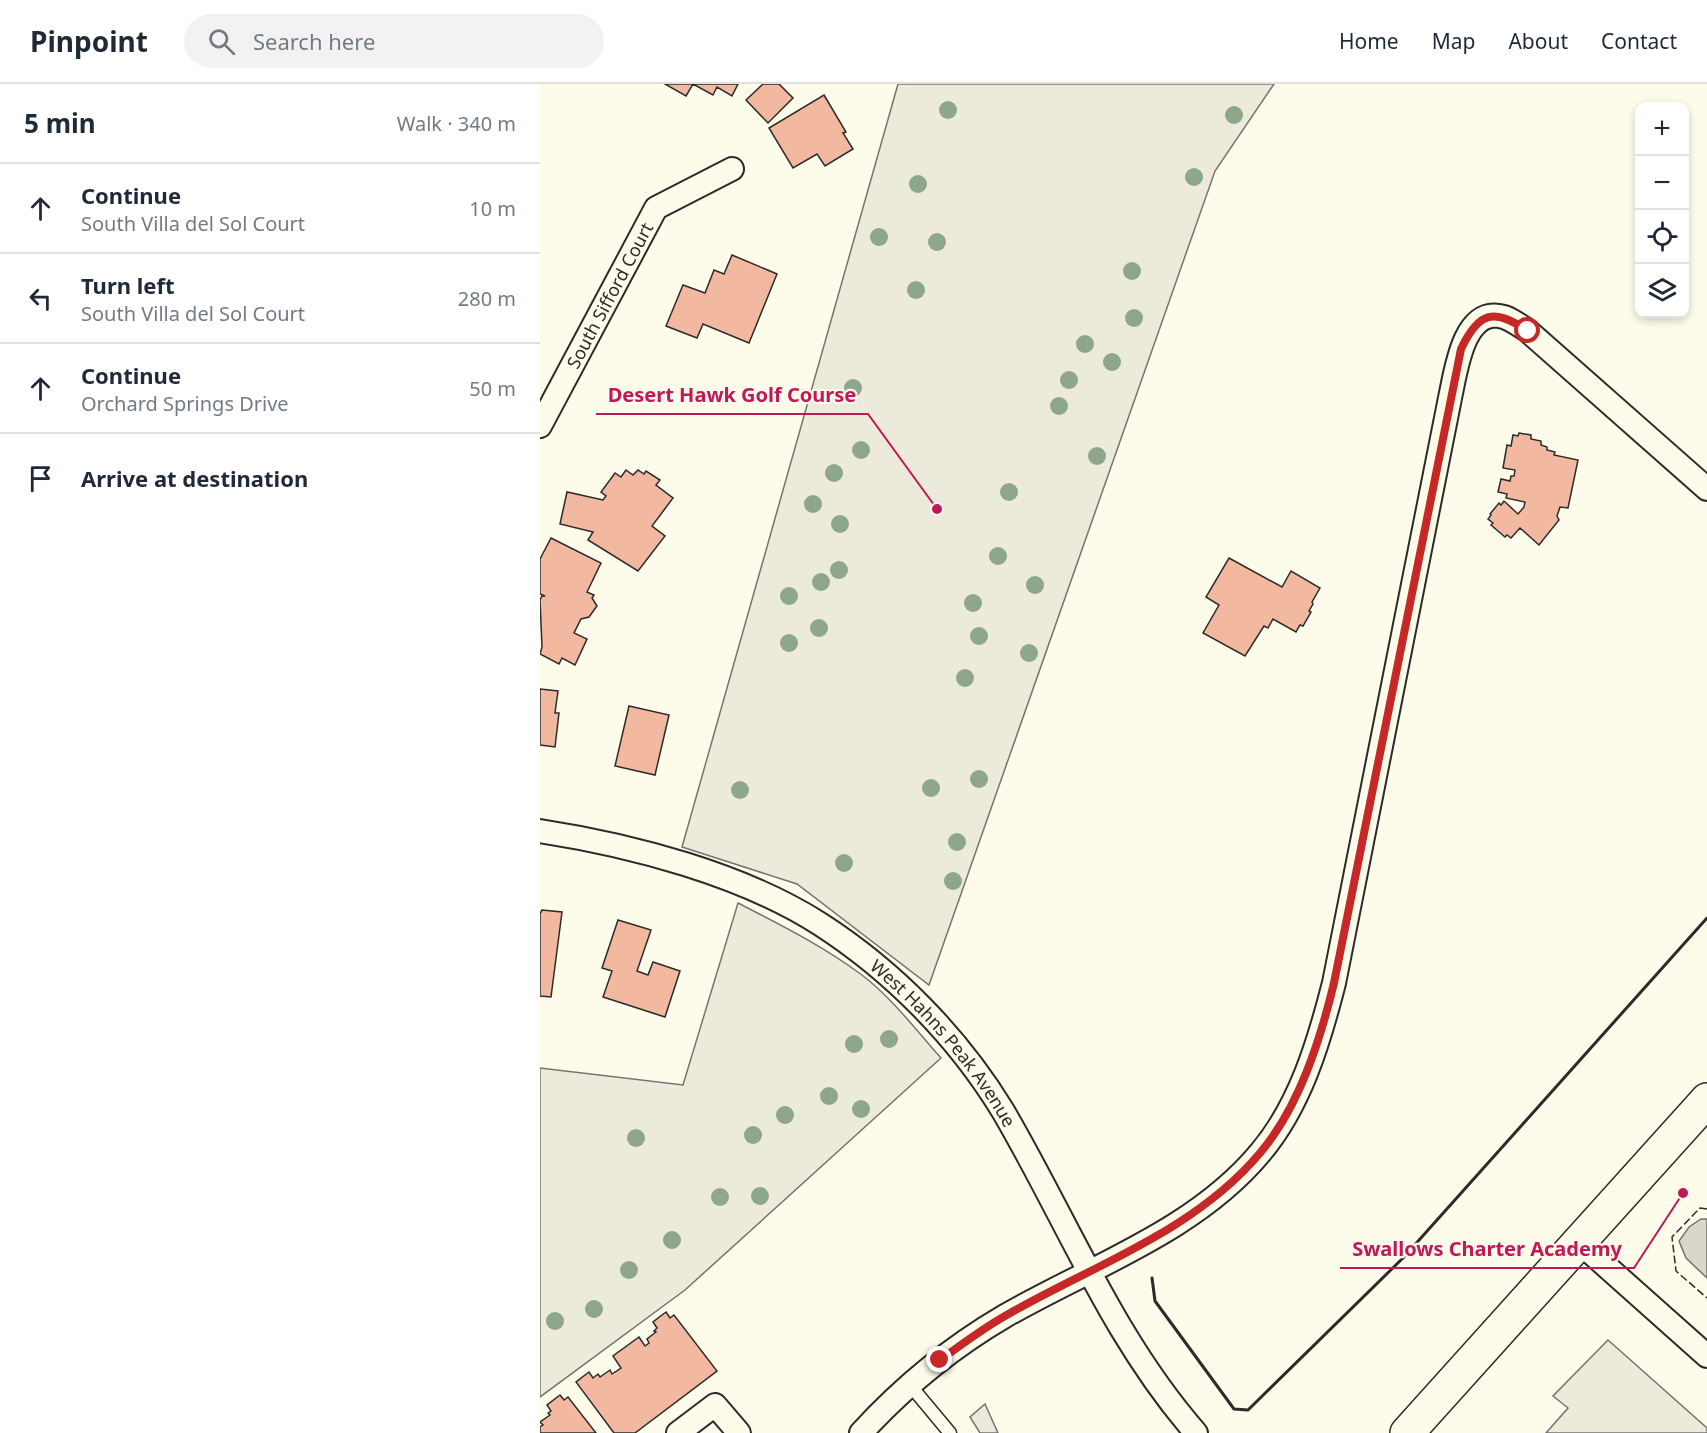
<!DOCTYPE html>
<html lang="en">
<head>
<meta charset="utf-8">
<style>
  :root { --surface:#fff; --page:#f2f2f3; --text:#1f2937; --muted:#747a83; --line:#e0e1e3 }
  body { margin:0; font-family:"Noto Sans",sans-serif; background:var(--page); color:var(--text) }
  .controls { position:absolute; right:18px; top:18px; display:grid; overflow:hidden; border-radius:12px; box-shadow:0 3px 9px #0003 }
  .controls button { width:54px; height:54px; display:grid; place-items:center; padding:0; border:0; border-bottom:2px solid var(--line); background:var(--surface); color:var(--text); font:30px sans-serif }
  .stop { position:absolute; width:18px; height:18px; margin:-14px; border:4px solid #c62828; border-radius:50%; background:#fff }
  .stop.end { background:#c62828; border-color:#fff; box-shadow:0 2px 6px #0008 }
  .list { margin:0; padding:0; list-style:none }
  h2 { display:flex; justify-content:space-between; align-items:center; height:78px; margin:0; padding:0 24px; font-size:26px }
  h2 small { font-size:20px; font-weight:400; color:var(--muted) }
  .list li { display:grid; grid-template-columns:39px 1fr auto; gap:18px; align-items:center; box-sizing:border-box; height:90px; padding:0 24px; border-top:2px solid var(--line) }
  .list b { display:block; font-size:22px; white-space:nowrap }
  .list p { margin:0; font-size:20px; white-space:nowrap; color:var(--muted) }
  .list em { font-size:20px; font-style:normal; color:var(--muted) }
  .icon { flex:none; width:33px; height:33px; fill:none; stroke:currentColor; stroke-width:2; stroke-linecap:round; stroke-linejoin:round }
  .map { position:relative; flex:none; width:1167px; height:1349px; overflow:hidden }
  header { display:flex; align-items:center; gap:36px; box-sizing:border-box; height:84px; padding:0 30px; background:var(--surface); border-bottom:2px solid var(--line) }
  header strong { font-size:28px }
  nav { display:flex; gap:33px; margin-inline-start:auto; font-size:21px }
  .search { width:420px; height:54px; background:var(--page); display:flex; align-items:center; gap:15px; box-sizing:border-box; padding:0 21px; border-radius:33px; color:var(--muted); font-size:22px }
  main { display:flex }
  aside { flex:1; background:var(--surface) }
  .map>svg:first-child { display:block }
  .green { fill:#ecebdb; stroke:#74746e; stroke-width:1.5 }
  .parking { fill:#eceadb; stroke:#74746e; stroke-width:1.5 }
  .water { fill:#d8d7c9; stroke:#74746e; stroke-width:1.5 }
  .building { fill:#f2b8a0; stroke:#2b2b2b; stroke-width:1.5 }
  .lines { fill:none; stroke-linecap:round; stroke-linejoin:round }
  .lane-casing { stroke:#2b2b2b; stroke-width:15 }
  .street-casing { stroke:#2b2b2b; stroke-width:26 }
  .secondary-casing { stroke:#2b2b2b; stroke-width:36 }
  .lane { stroke:#fdfbea; stroke-width:12 }
  .street { stroke:#fdfbea; stroke-width:22 }
  .secondary { stroke:#fdfbea; stroke-width:33 }
  .fence { stroke:#2b2b2b; stroke-width:1.5; stroke-dasharray:8 3; stroke-linecap:butt }
  .wall { stroke:#2b2b2b; stroke-width:3 }
  .tree { fill:#8ea78a }
  .route { stroke:#c62828; stroke-width:8 }
  .labels { text-anchor:middle; dominant-baseline:central; stroke-width:4.5; stroke-linejoin:round; paint-order:stroke }
  .street-label { font-size:18px; fill:#2b2b2b; stroke:#fdfbea }
  .leader { fill:none; stroke:#c2185b; stroke-width:2 }
  .callout-dot { fill:#c2185b; stroke:#fdfbea; stroke-width:2 }
  .callout-label { font-size:20px; text-anchor:middle; font-weight:bold; fill:#c2185b; stroke:#fdfbea; stroke-width:4.5; stroke-linejoin:round; paint-order:stroke }
</style>
</head>
<body>
<header>
<strong>Pinpoint</strong>
<div class="search"><svg class="icon" aria-label="search" viewBox="0 0 24 24"><circle cx="10" cy="10" r="6"/><path d="M15 15l6 6"/></svg>Search here</div>
<nav><a>Home</a><a>Map</a><a>About</a><a>Contact</a></nav>
</header>
<main>
<aside>
<h2>5 min<small>Walk · 340 m</small></h2>
<ul class="list">
<li><svg class="icon" aria-label="ahead" viewBox="0 0 24 24"><path d="M12 20V5M6 11l6-6 6 6"/></svg><div><b>Continue</b><p>South Villa del Sol Court</p></div><em>10 m</em></li>
<li><svg class="icon" aria-label="left" viewBox="0 0 24 24"><path d="M17 20v-9H6M10 6l-5 5 5 5"/></svg><div><b>Turn left</b><p>South Villa del Sol Court</p></div><em>280 m</em></li>
<li><svg class="icon" aria-label="ahead" viewBox="0 0 24 24"><path d="M12 20V5M6 11l6-6 6 6"/></svg><div><b>Continue</b><p>Orchard Springs Drive</p></div><em>50 m</em></li>
<li><svg class="icon" aria-label="arrive" viewBox="0 0 24 24"><path d="M6 21V4h12l-3 4 3 4H6"/></svg><div><b>Arrive at destination</b></div></li>
</ul>
</aside>
<div class="map">
<svg width="1167" height="1349" viewBox="0 0 1167 1349">
  <rect width="100%" height="100%" fill="#fdfbea"/>
  <g class="green">
    <polygon points="358,0 734,0 675,87 389,901 257,800 142,763"/>
    <path d="M198,819C241,841 283,862 322,891C352,914 376,946 401,974L145,1206L0,1313V984L143,1001Z"/>
  </g>
  <g class="parking">
    <polygon points="1068,1256 1167,1344 1167,1349 1006,1349 1028,1324 1013,1312"/>
    <polygon points="445,1320 458,1349 440,1349 430,1333"/>
  </g>
  <polygon class="water" points="1161,1135 1167,1135 1167,1194 1146,1174 1139,1157 1149,1143"/>
  <g class="building">
    <polygon points="125,0 198,0 192,12 177,3 173,11 153,0 146,12"/>
    <polygon points="223,0 239,0 253,14 228,39 206,16"/>
    <polygon points="284,11 306,48 303,49 313,65 285,82 277,70 253,84 229,44"/>
    <polygon points="192,171 237,190 209,259 163,240 157,254 126,242 143,201 165,209 174,186 184,190"/>
    <polygon points="979,349 991,351 991,355 1001,357 1001,361 1007,363 1007,366 1015,368 1014,371 1038,376 1028,424 1020,423 1017,432 1019,436 999,461 980,444 971,454 967,451 965,453 951,441 953,439 948,435 951,431 950,430 959,419 961,421 964,417 978,430 984,423 985,418 966,414 967,410 958,408 961,395 970,397 971,392 974,392 975,386 963,384 967,361 971,362 973,351 978,352"/>
    <polygon points="86,386 93,391 98,386 104,390 106,387 120,396 116,401 133,414 112,442 125,452 98,487 48,456 53,448 20,440 27,408 63,416 66,412 61,408 75,389 81,393"/>
    <polygon points="11,454 61,479 47,508 54,511 52,514 57,522 49,533 41,535 34,549 47,555 35,581 22,574 19,580 0,570 2,563 0,516 2,512 5,512 0,510 0,475"/>
    <polygon points="689,474 742,503 751,487 780,504 772,518 773,520 769,527 771,528 763,542 760,541 756,548 733,535 728,544 724,542 705,572 663,549 679,521 666,513"/>
    <polygon points="0,605 18,607 15,629 19,629 15,663 0,661"/>
    <polygon points="89,622 129,631 115,691 75,682"/>
    <polygon points="2,826 22,828 11,913 0,912 0,830"/>
    <polygon points="78,836 111,846 97,887 108,891 113,878 140,887 125,933 63,913 72,887 62,884"/>
    <polygon points="126,1228 130,1234 134,1231 177,1287 95,1349 74,1349 36,1298 49,1288 53,1294 58,1290 60,1293 70,1286 72,1290 81,1284 73,1272 99,1253 105,1262 109,1259 107,1255 116,1248 114,1247 117,1244 113,1238"/>
    <polygon points="20,1311 24,1316 28,1313 56,1349 0,1349 0,1343 3,1341 0,1338 10,1331 8,1329 11,1327 7,1321"/>
  </g>
  <g class="lines">
    <defs>
      <polyline id="lane" points="370,1301 410,1349"/>
      <g id="street">
        <path id="s1" d="M0,342L116,124L192,85"/>
        <path id="s2" d="M0,747C91,761 202,790 280,840C353,887 418,953 463,1027C527,1136 572,1253 656,1349"/>
        <polyline points="1039,1158 1167,1272"/>
        <polyline points="138,1349 175,1321 199,1349"/>
        <path d="M321,1349C363,1303 412,1263 465,1232C552,1182 655,1147 720,1069C760,1022 779,958 794,899L911,309C916,286 924,226 959,232C969,233 979,241 988,247L1167,405"/>
      </g>
      <polyline id="secondary" points="867,1349 1167,1016"/>
    </defs>
    <use href="#lane" class="lane-casing"/>
    <use href="#street" class="street-casing"/>
    <use href="#secondary" class="secondary-casing"/>
    <use href="#lane" class="lane"/>
    <use href="#street" class="street"/>
    <use href="#secondary" class="secondary"/>
    <polyline class="fence" points="1167,1125 1160,1124 1132,1153 1136,1187 1167,1214"/>
    <polyline class="wall" points="612,1194 615,1217 694,1325 708,1326 863,1174 1167,834"/>
  </g>
  <g class="tree">
    <circle cx="408" cy="26" r="9"/>
    <circle cx="694" cy="31" r="9"/>
    <circle cx="654" cy="93" r="9"/>
    <circle cx="378" cy="100" r="9"/>
    <circle cx="339" cy="153" r="9"/>
    <circle cx="397" cy="158" r="9"/>
    <circle cx="592" cy="187" r="9"/>
    <circle cx="376" cy="206" r="9"/>
    <circle cx="594" cy="234" r="9"/>
    <circle cx="545" cy="260" r="9"/>
    <circle cx="572" cy="278" r="9"/>
    <circle cx="529" cy="296" r="9"/>
    <circle cx="313" cy="304" r="9"/>
    <circle cx="519" cy="322" r="9"/>
    <circle cx="321" cy="366" r="9"/>
    <circle cx="557" cy="372" r="9"/>
    <circle cx="294" cy="389" r="9"/>
    <circle cx="469" cy="408" r="9"/>
    <circle cx="273" cy="420" r="9"/>
    <circle cx="300" cy="440" r="9"/>
    <circle cx="458" cy="472" r="9"/>
    <circle cx="299" cy="486" r="9"/>
    <circle cx="281" cy="498" r="9"/>
    <circle cx="495" cy="501" r="9"/>
    <circle cx="249" cy="512" r="9"/>
    <circle cx="433" cy="519" r="9"/>
    <circle cx="279" cy="544" r="9"/>
    <circle cx="439" cy="552" r="9"/>
    <circle cx="249" cy="559" r="9"/>
    <circle cx="489" cy="569" r="9"/>
    <circle cx="425" cy="594" r="9"/>
    <circle cx="439" cy="695" r="9"/>
    <circle cx="391" cy="704" r="9"/>
    <circle cx="200" cy="706" r="9"/>
    <circle cx="417" cy="758" r="9"/>
    <circle cx="304" cy="779" r="9"/>
    <circle cx="413" cy="797" r="9"/>
    <circle cx="349" cy="955" r="9"/>
    <circle cx="314" cy="960" r="9"/>
    <circle cx="289" cy="1012" r="9"/>
    <circle cx="321" cy="1025" r="9"/>
    <circle cx="245" cy="1031" r="9"/>
    <circle cx="213" cy="1051" r="9"/>
    <circle cx="96" cy="1054" r="9"/>
    <circle cx="220" cy="1112" r="9"/>
    <circle cx="180" cy="1113" r="9"/>
    <circle cx="132" cy="1156" r="9"/>
    <circle cx="89" cy="1186" r="9"/>
    <circle cx="54" cy="1225" r="9"/>
    <circle cx="15" cy="1237" r="9"/>
  </g>
  <g class="lines">
    <path class="route" d="M400,1276C421,1261 442,1245 465,1232C551,1182 654,1148 720,1069C759,1023 780,957 794,899L921,265C939,227 954,224 988,247"/>
  </g>
  <g class="labels">
    <g class="street-label">
      <text stroke="none"><textPath href="#s1" startOffset="148">South Sifford Court</textPath></text>
      <text stroke="none"><textPath href="#s2" startOffset="470">West Hahns Peak Avenue</textPath></text>
    </g>
  </g>
  <path class="leader" d="M397 425L328 330H56M1143 1109L1094 1184H800"/>
  <g class="callout-dot">
    <circle cx="397" cy="425" r="6"/>
    <circle cx="1143" cy="1109" r="6"/>
  </g>
  <g class="callout-label">
    <text x="192" y="318">Desert Hawk Golf Course</text>
    <text x="947" y="1172">Swallows Charter Academy</text>
  </g>
</svg>
<div class="controls">
<button>+</button>
<button>−</button>
<button><svg class="icon" aria-label="locate" viewBox="0 0 24 24"><circle cx="12" cy="12" r="6"/><path d="M12 2v4M12 18v4M2 12h4M18 12h4"/></svg></button>
<button><svg class="icon" aria-label="layers" viewBox="0 0 24 24"><path d="M12 4l9 5-9 5-9-5zM3 14l9 5 9-5"/></svg></button>
</div>
<div class="stop" style="left:988px;top:247px"></div>
<div class="stop end" style="left:400px;top:1276px"></div>
</div>
</main>
</body>
</html>
